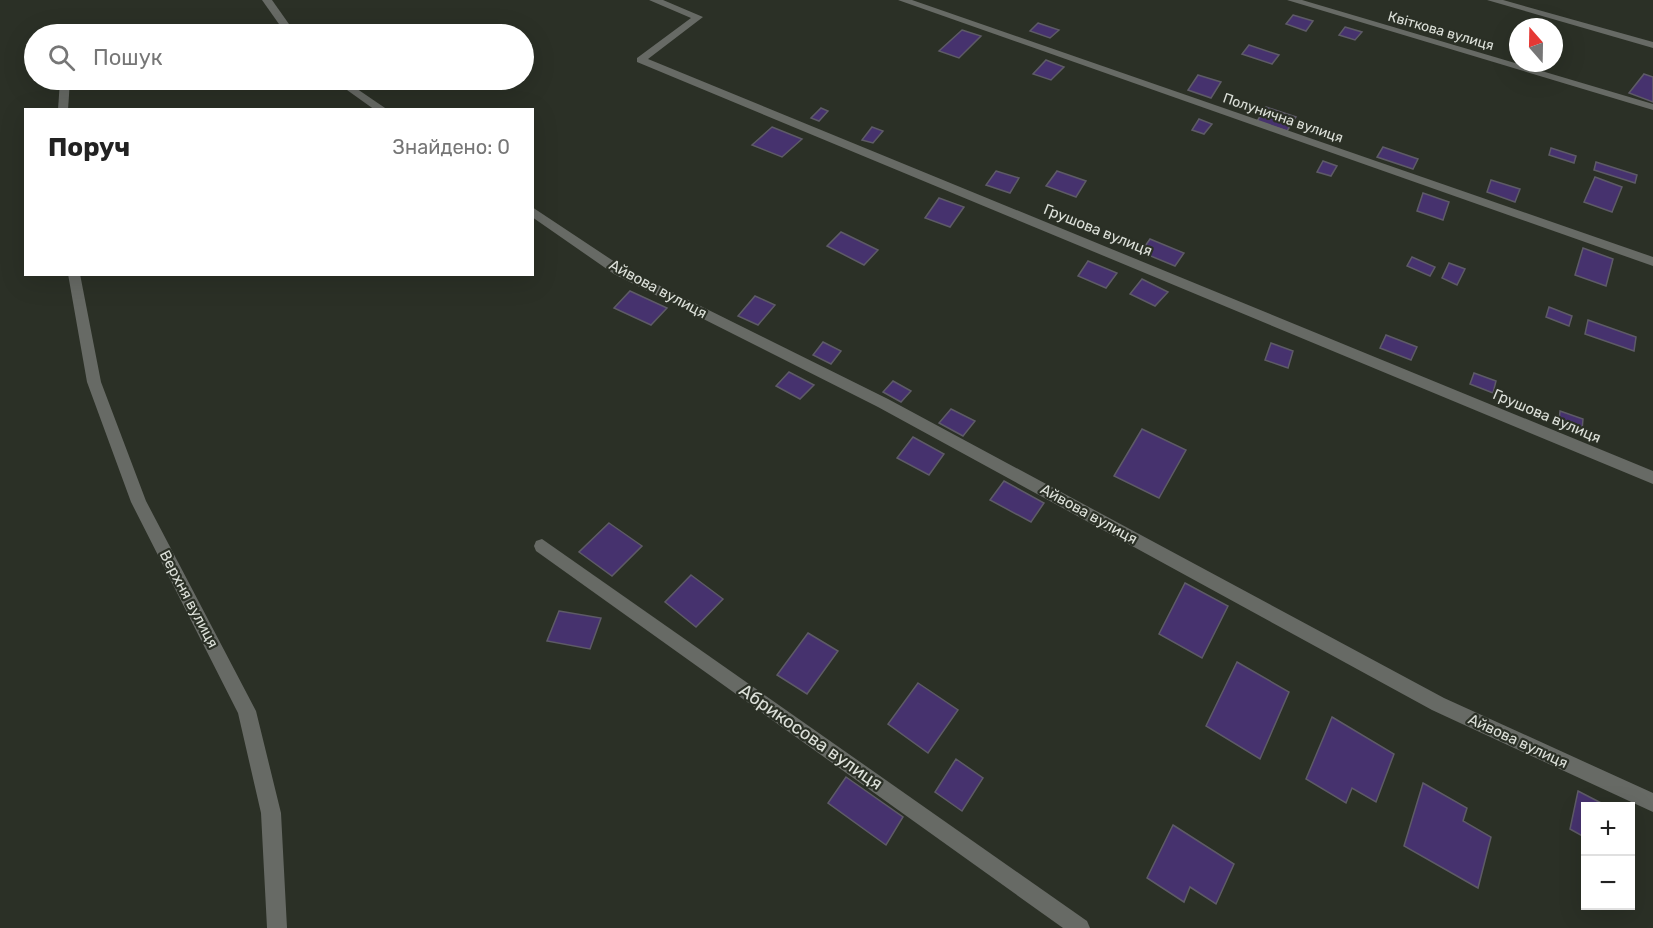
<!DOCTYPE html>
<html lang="uk">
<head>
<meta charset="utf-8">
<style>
  :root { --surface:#fff; --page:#f2f2f2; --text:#222; --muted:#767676; --line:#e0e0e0 }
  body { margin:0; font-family:Rubik,sans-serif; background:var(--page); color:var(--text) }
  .controls { position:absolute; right:18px; bottom:18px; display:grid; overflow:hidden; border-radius:0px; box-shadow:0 6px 24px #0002 }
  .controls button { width:54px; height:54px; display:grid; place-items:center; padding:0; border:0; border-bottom:2px solid var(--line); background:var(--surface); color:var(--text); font:30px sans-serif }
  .compass { position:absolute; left:1509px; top:18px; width:54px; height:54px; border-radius:50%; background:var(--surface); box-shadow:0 6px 24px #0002; rotate:340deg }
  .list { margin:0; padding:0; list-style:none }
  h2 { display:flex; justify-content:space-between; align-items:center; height:78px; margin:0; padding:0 24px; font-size:26px }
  h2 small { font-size:20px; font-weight:400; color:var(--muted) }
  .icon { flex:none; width:33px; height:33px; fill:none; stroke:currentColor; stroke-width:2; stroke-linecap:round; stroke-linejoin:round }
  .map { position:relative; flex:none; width:1653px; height:928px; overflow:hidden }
  .search { position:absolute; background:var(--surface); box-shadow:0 6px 24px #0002; left:24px; top:24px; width:510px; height:66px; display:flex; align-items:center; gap:15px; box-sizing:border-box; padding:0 21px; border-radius:33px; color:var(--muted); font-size:22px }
  .panel { position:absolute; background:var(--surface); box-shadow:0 6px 24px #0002; left:24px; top:108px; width:510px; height:168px; border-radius:0px }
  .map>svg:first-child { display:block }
  .building { fill:#46326e; stroke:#5e5b67; stroke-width:1.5 }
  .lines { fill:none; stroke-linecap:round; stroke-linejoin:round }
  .minor { fill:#676a65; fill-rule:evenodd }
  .labels { text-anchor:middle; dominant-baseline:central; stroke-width:4.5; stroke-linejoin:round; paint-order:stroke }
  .far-street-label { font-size:14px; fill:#dce0d9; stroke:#2b3026 }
  .street-label { font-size:15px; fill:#dce0d9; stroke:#2b3026 }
  .near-street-label { font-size:18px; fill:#dce0d9; stroke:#2b3026 }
</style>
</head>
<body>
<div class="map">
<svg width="1653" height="928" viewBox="0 0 1653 928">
  <rect width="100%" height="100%" fill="#2b3026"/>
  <g class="building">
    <polygon points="1293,15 1313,21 1306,31 1286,24"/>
    <polygon points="1038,23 1059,30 1050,38 1030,31"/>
    <polygon points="1345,27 1362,32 1355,40 1339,35"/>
    <polygon points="962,30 981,36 959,58 939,51"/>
    <polygon points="1249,45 1279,55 1272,64 1242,54"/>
    <polygon points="1046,60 1064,67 1051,80 1033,74"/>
    <polygon points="1644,74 1653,77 1653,102 1629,93"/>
    <polygon points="1198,75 1221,82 1211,98 1188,90"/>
    <polygon points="1266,107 1296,117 1287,131 1257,121"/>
    <polygon points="821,108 828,111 819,121 811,118"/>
    <polygon points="1199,119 1212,124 1204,134 1192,130"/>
    <polygon points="772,127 802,139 782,157 752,145"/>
    <polygon points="872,127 883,131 873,143 862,140"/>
    <polygon points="1383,147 1418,159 1413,169 1377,157"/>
    <polygon points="1551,148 1576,156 1574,163 1549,155"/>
    <polygon points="1323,161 1337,166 1331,176 1317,172"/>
    <polygon points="1596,162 1637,175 1635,183 1594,170"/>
    <polygon points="996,171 1019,178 1010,193 986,185"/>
    <polygon points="1057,171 1086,181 1076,197 1046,186"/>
    <polygon points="1595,177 1622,187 1612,212 1584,202"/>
    <polygon points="1491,180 1520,189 1515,202 1487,192"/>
    <polygon points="1423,193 1449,202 1443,220 1417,211"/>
    <polygon points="939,198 964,207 950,227 925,218"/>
    <polygon points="841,232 878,250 864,265 827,246"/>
    <polygon points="1150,239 1184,253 1175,266 1141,252"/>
    <polygon points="1583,248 1613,259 1606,286 1575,275"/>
    <polygon points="1412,257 1435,267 1430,276 1407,266"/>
    <polygon points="1088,261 1117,273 1106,288 1078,276"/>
    <polygon points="1449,263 1465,269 1457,285 1442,278"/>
    <polygon points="1142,279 1168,292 1155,306 1130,294"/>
    <polygon points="630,291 667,308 651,325 614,308"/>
    <polygon points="755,296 775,305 758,325 738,316"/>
    <polygon points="1549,307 1572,316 1569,326 1546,317"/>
    <polygon points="1588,320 1636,337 1634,351 1585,334"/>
    <polygon points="1386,335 1417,347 1411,360 1380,348"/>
    <polygon points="823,342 841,351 831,364 813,355"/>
    <polygon points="1271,343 1293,351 1288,368 1265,360"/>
    <polygon points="789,372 814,385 800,399 776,386"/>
    <polygon points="1474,373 1496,381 1493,393 1470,384"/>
    <polygon points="893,381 911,391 901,402 883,392"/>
    <polygon points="951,409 975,421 963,436 939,423"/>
    <polygon points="1560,411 1583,419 1582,430 1559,422"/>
    <polygon points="1142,429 1186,450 1159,498 1114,476"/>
    <polygon points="913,437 944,454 929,475 897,458"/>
    <polygon points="1004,481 1044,503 1031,522 990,500"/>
    <polygon points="609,523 642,546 612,576 579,552"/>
    <polygon points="691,575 723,599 696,627 665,602"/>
    <polygon points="1185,583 1228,606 1202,658 1159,634"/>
    <polygon points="559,611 601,618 590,649 547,641"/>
    <polygon points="808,633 838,651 807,694 777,675"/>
    <polygon points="1237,662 1289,692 1260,759 1206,726"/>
    <polygon points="918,683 958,710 928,753 888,724"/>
    <polygon points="1332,717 1394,754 1376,802 1352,788 1346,803 1306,779"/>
    <polygon points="956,759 983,778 962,811 935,792"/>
    <polygon points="846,777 903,817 886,845 828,803"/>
    <polygon points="1423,783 1467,808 1463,821 1491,837 1478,888 1404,846"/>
    <polygon points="1578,791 1607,806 1586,806 1586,838 1570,829"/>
    <polygon points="1173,825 1234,864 1216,904 1190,887 1184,902 1147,878"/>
  </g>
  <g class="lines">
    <g class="minor">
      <polygon points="262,0 272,0 296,34 286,34"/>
      <polygon points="649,0 663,0 703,17 648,59 1653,471 1653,484 637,62 637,58 691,18"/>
      <polygon points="898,0 912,0 1653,257 1653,266"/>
      <polygon points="1287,0 1302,0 1653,104 1653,110"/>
      <polygon points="1487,0 1503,0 1653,42 1653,48"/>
      <polygon points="60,80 70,80 68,110 58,110"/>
      <polygon points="333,80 344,80 388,110 375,110"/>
      <polygon points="532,207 624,268 888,399 1444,698 1653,793 1653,812 1432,710 878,407 614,274 532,217"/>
      <polygon points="68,274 80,274 101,382 146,501 256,711 281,813 287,928 267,928 261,813 238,713 131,502 87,382"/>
      <polygon points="542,539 1087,921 1090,928 1063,928 536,551 534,546 536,541"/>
    </g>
  </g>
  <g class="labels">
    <g class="far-street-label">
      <text transform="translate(1441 31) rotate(16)">Квіткова вулиця</text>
      <text transform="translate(1283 118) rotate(19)">Полунична вулиця</text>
    </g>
    <g class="street-label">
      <text transform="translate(1098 230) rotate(22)">Грушова вулиця</text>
      <text transform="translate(658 289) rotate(28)">Айвова вулиця</text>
      <text transform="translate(1547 416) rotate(23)">Грушова вулиця</text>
      <text transform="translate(1089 514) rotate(29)">Айвова вулиця</text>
      <text transform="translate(189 599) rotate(62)">Верхня вулиця</text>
      <text transform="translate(1518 741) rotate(25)">Айвова вулиця</text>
    </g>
    <g class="near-street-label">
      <text transform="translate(811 737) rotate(35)">Абрикосова вулиця</text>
    </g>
  </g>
</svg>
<div class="controls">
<button>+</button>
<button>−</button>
</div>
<svg class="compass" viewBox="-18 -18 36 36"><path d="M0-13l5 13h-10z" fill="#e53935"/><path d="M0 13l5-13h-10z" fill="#767676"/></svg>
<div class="search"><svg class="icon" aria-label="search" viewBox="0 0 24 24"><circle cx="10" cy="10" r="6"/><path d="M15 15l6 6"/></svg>Пошук</div>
<section class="panel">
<h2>Поруч<small>Знайдено: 0</small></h2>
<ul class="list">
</ul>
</section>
</div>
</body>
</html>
